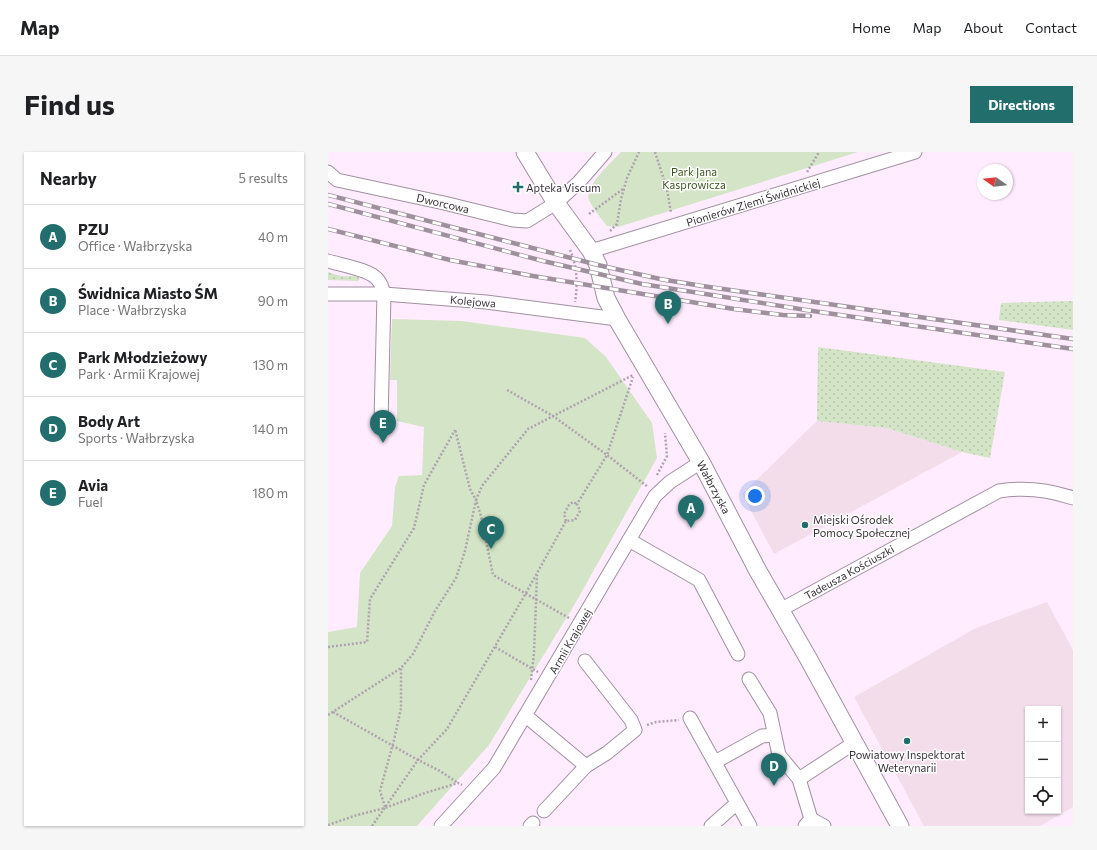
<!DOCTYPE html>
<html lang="en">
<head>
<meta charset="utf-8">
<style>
  :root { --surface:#fff; --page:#f6f6f6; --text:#202124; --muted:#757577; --line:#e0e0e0; --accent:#226e6c }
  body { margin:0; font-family:Commissioner,sans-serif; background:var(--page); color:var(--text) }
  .controls { position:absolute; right:12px; bottom:12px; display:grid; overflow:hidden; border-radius:0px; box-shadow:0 1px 3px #0004 }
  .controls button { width:36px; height:36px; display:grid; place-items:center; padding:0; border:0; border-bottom:1px solid var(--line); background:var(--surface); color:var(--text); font:20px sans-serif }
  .compass { position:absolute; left:649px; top:12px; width:36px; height:36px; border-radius:50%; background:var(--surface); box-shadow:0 1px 3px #0004; rotate:285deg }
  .you { position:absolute; left:427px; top:344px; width:14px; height:14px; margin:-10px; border:3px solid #fff; border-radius:50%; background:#1a73e8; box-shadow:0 0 0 6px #1a73e833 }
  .badge { display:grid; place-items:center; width:26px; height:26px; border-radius:50%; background:var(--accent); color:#fff; font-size:13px; font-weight:700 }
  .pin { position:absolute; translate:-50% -33px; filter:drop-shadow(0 1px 2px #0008) }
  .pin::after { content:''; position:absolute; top:21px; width:14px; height:12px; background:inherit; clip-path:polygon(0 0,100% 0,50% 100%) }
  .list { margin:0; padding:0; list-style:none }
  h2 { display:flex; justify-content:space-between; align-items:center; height:52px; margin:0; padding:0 16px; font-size:17px }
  h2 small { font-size:13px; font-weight:400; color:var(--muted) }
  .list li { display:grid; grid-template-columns:26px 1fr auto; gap:12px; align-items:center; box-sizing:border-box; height:64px; padding:0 16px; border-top:1px solid var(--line) }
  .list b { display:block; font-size:15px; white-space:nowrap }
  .list p { margin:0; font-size:13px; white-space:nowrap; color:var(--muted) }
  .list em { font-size:13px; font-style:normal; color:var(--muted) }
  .icon { flex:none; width:22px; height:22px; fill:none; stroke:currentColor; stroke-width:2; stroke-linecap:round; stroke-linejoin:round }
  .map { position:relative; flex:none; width:745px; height:674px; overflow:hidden; border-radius:0px }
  header { display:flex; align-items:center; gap:24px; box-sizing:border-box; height:56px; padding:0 20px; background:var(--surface); border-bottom:1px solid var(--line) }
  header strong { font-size:19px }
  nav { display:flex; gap:22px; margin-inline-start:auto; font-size:14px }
  .intro { display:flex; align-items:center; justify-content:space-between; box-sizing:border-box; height:96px; padding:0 24px }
  h1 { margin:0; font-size:28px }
  .button { padding:10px 18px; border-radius:0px; background:var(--accent); color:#fff; font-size:14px; font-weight:700 }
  main { display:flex; gap:24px; padding:0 24px }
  aside { flex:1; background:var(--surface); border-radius:0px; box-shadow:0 1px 3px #0004 }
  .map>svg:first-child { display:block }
  .commercial { fill:#f3ddeb; fill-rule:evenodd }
  .grass { fill:url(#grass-dots) }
  .park { fill:#d3e5c6 }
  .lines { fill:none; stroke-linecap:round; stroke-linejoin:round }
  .minor-casing { stroke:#a190a1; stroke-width:15 }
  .major-casing { stroke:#a190a1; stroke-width:19 }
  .path { stroke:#b0a2b0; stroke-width:2.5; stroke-dasharray:2 2; stroke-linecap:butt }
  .minor { stroke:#fff; stroke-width:13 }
  .major { stroke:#fff; stroke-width:17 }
  .rail-casing { stroke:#9e919d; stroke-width:4.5 }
  .rail { stroke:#fff; stroke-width:3; stroke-dasharray:9; stroke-linecap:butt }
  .poi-dot { fill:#226e6c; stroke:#fff; stroke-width:1.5 }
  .labels { text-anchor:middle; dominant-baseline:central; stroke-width:3; stroke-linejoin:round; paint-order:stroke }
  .park-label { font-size:11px; fill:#3b5621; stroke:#fff }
  .poi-label { font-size:11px; fill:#373037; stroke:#fff; text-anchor:start }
  .street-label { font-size:11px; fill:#373037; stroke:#fff }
</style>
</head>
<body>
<header>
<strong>Map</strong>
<nav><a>Home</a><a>Map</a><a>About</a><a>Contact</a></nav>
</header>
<div class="intro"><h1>Find us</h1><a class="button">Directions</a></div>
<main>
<aside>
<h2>Nearby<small>5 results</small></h2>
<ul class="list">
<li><span class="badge">A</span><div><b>PZU</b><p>Office · Wałbrzyska</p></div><em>40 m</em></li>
<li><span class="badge">B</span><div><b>Świdnica Miasto ŚM</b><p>Place · Wałbrzyska</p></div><em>90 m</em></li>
<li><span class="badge">C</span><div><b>Park Młodzieżowy</b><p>Park · Armii Krajowej</p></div><em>130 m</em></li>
<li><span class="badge">D</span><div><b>Body Art</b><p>Sports · Wałbrzyska</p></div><em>140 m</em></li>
<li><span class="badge">E</span><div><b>Avia</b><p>Fuel</p></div><em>180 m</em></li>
</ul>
</aside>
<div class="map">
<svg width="745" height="674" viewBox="0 0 745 674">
  <defs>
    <pattern id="grass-dots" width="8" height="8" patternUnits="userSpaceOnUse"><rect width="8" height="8" fill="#d3e5c6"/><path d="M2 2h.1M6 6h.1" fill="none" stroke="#b6c5ab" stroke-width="1.8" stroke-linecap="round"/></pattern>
  </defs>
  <rect width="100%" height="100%" fill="#ffecfe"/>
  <g class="commercial">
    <polygon points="489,269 559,276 634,300 446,402 414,342"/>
    <path d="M719,450L745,498V655L712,674H596L526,545L648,476ZM700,557H730V659H700Z"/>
  </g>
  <g class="grass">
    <polygon points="0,120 13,124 29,124 32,127 30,129 0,128"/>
    <polygon points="745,149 745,178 671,168 673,151"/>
    <polygon points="490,195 677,220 662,306 634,300 559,276 489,269"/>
  </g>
  <g class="park">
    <path d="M293,0H530L290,75L279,74C273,66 265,57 261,48C255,35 285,9 293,0Z"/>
    <polygon points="64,167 134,169 257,186 278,205 324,271 329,306 248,450 161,593 89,674 0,674 0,480 29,475 32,421 64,374 67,335 71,324 94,323 96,275 69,269 69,228 62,228"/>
  </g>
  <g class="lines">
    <defs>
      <g id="minor">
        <polyline points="0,20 9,28 116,51 185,68 199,69 228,51 251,30 277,0"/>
        <polyline points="263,99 587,0"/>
        <path d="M0,109C12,113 42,117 50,128C53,132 55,138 56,142L53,269"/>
        <polyline points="0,142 56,142 158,150 289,167"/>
        <polyline points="301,388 371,428 410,502"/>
        <path d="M452,458L671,339C696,335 721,338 745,346"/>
        <polyline points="257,509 303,568 307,578 279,601 258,614"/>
        <polyline points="421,527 442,561 451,603 471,627"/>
        <polyline points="198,564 258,614 216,659"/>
        <polyline points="362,566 422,674"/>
        <polyline points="387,610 434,584 446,583"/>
        <polyline points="483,667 496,674"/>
        <polyline points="113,674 166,616 327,344 342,330 373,310"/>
        <polyline points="202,674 205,671"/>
        <polyline points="383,674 409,651"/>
        <polyline points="477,674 483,667 471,627 526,591"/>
      </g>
      <polyline id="major" points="197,0 228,51 263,99 270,113 278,146 289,167 373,310 430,419 480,506 572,674"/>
    </defs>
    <use href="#minor" class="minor-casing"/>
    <use href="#major" class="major-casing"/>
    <g class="path">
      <polyline points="327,0 339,37 343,61"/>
      <polyline points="479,20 491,0"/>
      <polyline points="261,62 295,37"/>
      <polyline points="282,79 289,72 293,47 299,26 311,0"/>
      <path d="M242,98C249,113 250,133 247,150"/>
      <polyline points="179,238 225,264 279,303 320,335"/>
      <polyline points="329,323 339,304 337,281"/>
      <polyline points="238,369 236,362 241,353 245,350 249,352"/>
      <polyline points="241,466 165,423 153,364 148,348 154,334 200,277 305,223"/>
      <polyline points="0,495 39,490 42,447 86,376 96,333 127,278"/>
      <polyline points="167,495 210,520"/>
      <polyline points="203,528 206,501 209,423"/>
      <polyline points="5,560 90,608 112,619 130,631"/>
      <polyline points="0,563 73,516 85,502 107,459 128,426 137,399 148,348 142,337 127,277"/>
      <polyline points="319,573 328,570 351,568"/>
      <polyline points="57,655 52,639 66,588 73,556 73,516"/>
      <polyline points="0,673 29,663 57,656 97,641 130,631 134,633"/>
      <polyline points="44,674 90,608 119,577 198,441 238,369 247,368 252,359 249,352 279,303 305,225"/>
    </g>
    <use href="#minor" class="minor"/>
    <use href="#major" class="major"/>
    <defs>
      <g id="rail">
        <polyline points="0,43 270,113 332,127 374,134 745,187"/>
        <polyline points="0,52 215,109 314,132 478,158 745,197"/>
        <polyline points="0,77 122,108 205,124 406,157 455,163 482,164"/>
      </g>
    </defs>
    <use href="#rail" class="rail-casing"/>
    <use href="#rail" class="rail"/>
  </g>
  <g class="poi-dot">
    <path d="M188 29h4v4h4v4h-4v4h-4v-4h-4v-4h4z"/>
    <circle cx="477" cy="373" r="4"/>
    <circle cx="579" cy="589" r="4"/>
  </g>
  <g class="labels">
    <g class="park-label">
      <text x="366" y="19">Park Jana<tspan x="366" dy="13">Kasprowicza</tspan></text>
    </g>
    <g class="poi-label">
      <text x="198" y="35">Apteka Viscum</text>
      <text x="485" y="367">Miejski Ośrodek<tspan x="485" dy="13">Pomocy Społecznej</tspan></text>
      <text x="579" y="602" text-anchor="middle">Powiatowy Inspektorat<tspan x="579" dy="13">Weterynarii</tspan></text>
    </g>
    <g class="street-label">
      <text transform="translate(425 50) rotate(-17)">Pionierów Ziemi Świdnickiej</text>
      <text transform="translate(115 51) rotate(13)">Dworcowa</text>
      <text transform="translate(145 149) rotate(5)">Kolejowa</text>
      <text transform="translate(386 335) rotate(62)">Wałbrzyska</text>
      <text transform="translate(521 420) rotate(-29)">Tadeusza Kościuszki</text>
      <text transform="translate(242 489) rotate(-60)">Armii Krajowej</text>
    </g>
  </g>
</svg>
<div class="controls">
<button>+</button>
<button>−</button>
<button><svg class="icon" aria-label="locate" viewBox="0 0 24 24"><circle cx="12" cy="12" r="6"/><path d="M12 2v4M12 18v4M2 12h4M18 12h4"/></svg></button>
</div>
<svg class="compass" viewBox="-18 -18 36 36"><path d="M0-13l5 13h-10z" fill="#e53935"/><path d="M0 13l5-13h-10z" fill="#757577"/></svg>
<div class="you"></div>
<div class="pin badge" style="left:363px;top:376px">A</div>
<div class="pin badge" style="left:340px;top:172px">B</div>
<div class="pin badge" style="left:163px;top:397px">C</div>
<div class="pin badge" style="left:446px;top:634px">D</div>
<div class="pin badge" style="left:55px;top:291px">E</div>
</div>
</main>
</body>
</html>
